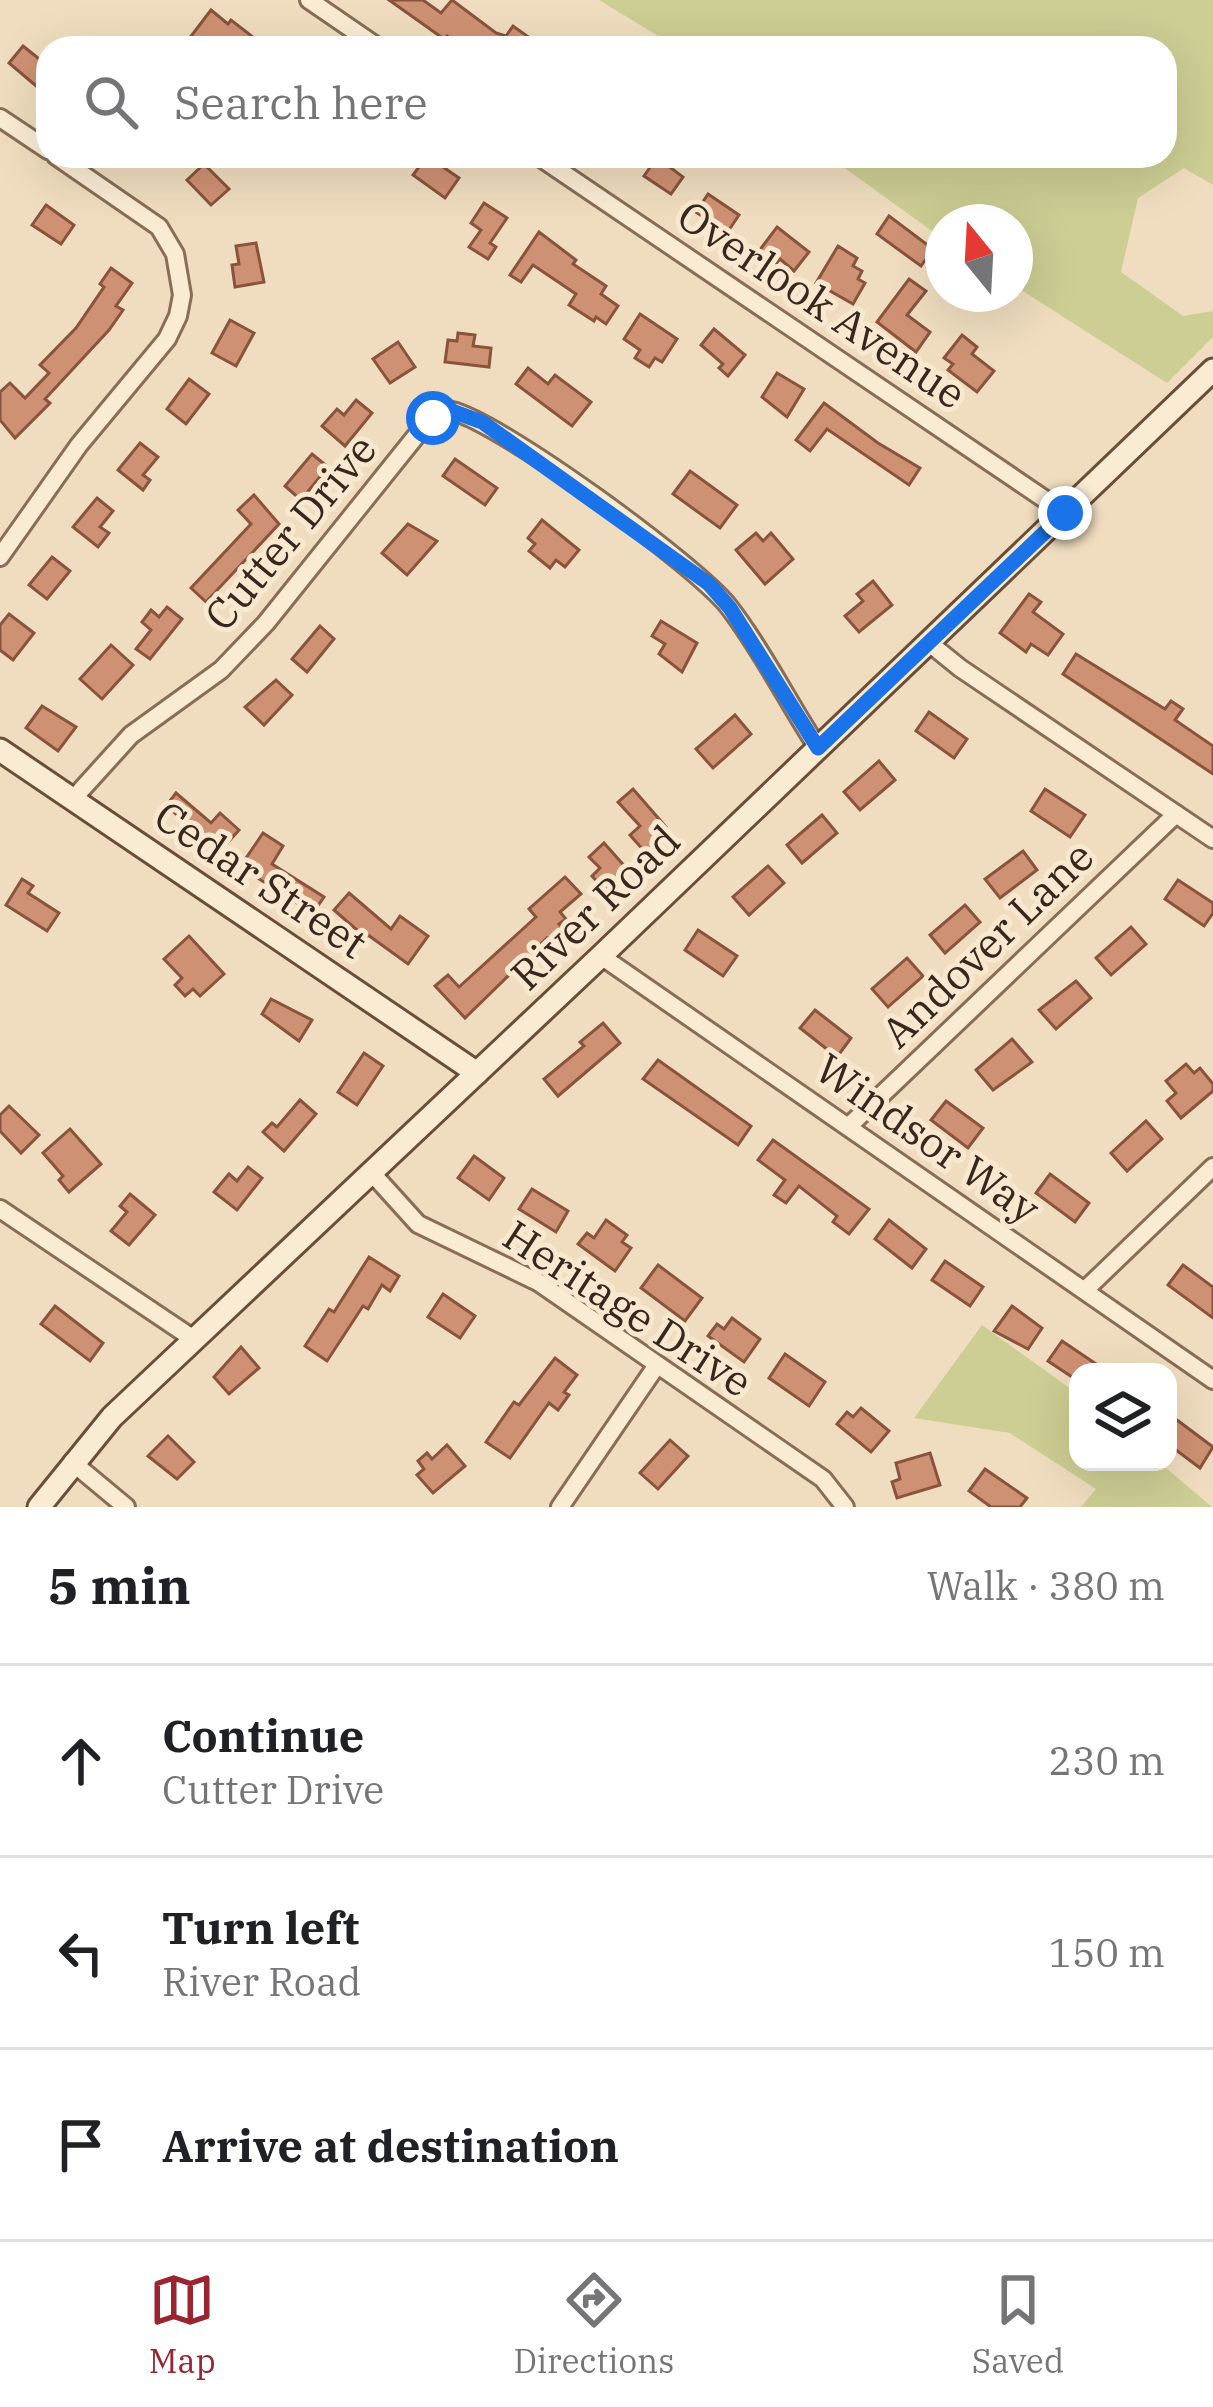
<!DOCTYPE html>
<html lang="en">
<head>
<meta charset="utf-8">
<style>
  :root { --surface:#fff; --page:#f2f2f2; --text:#202124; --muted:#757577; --line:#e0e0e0; --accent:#9a2430 }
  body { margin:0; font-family:"IBM Plex Serif",serif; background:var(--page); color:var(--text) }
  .controls { position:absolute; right:36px; bottom:36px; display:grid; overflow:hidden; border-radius:24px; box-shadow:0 12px 48px #0002 }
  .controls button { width:108px; height:108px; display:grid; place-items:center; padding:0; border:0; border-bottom:3px solid var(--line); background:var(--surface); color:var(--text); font:60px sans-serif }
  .compass { position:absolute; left:925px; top:204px; width:108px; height:108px; border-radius:50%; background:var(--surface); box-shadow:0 12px 48px #0002; rotate:342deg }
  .stop { position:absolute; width:36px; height:36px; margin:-27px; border:9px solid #1a73e8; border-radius:50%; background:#fff }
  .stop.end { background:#1a73e8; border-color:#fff; box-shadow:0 3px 12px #0008 }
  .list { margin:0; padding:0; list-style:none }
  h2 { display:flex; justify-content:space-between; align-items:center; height:156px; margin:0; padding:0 48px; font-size:51px }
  h2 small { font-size:39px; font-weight:400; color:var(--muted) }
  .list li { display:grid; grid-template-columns:78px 1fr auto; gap:36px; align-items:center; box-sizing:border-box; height:192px; padding:0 48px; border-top:3px solid var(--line) }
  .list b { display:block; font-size:45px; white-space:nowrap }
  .list p { margin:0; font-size:39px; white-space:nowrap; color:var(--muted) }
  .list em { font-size:39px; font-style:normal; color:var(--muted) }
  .icon { flex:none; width:66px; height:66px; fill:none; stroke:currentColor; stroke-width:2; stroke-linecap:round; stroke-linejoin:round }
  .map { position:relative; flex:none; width:1213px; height:1507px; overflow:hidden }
  .search { position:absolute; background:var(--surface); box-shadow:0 12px 48px #0002; left:36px; right:36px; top:36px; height:132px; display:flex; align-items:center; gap:30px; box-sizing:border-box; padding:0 42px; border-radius:36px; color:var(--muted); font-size:45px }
  .sheet { height:732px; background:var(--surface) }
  nav { display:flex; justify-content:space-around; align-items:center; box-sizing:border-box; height:168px; border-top:3px solid var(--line); background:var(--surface); font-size:33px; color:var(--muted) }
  nav a { display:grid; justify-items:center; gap:6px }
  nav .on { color:var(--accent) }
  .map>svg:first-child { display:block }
  .green { fill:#ccce93 }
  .building { fill:#cf9173; stroke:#89533c; stroke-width:3 }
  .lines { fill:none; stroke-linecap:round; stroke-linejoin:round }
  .street-casing { stroke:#896d57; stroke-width:22 }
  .secondary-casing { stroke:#6b4e3a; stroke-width:27 }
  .street { stroke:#faebd3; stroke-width:16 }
  .secondary { stroke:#faebd3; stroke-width:21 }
  .route { stroke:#1a73e8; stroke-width:15 }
  .labels { text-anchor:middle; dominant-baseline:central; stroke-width:10; stroke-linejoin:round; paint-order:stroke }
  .street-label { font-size:42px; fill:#38271c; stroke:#f7e8cf }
</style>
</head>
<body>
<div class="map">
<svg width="1213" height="1507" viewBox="0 0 1213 1507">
  <rect width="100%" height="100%" fill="#f0ddbf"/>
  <g class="green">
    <polygon points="599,0 1213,0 1213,185 1184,168 1138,198 1121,272 1183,316 1213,311 1213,337 1167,383 1015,286 1015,222 943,222 943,239 828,156 1165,156 1165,48 678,48"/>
    <polygon points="982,1325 1078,1394 1078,1462 1159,1462 1212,1507 1081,1507 1096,1489 1010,1433 914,1418"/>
  </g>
  <g class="building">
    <polygon points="389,0 423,0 441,13 452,0 496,33 506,36 513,26 530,38 523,48 463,48 447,36 444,39"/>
    <polygon points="211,10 228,24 231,20 267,48 182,48"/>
    <polygon points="23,46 48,66 48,96 9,63"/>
    <polygon points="427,156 459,178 445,198 413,175"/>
    <polygon points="658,156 673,156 667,165 683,177 671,194 644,176"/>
    <polygon points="204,164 229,189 211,205 187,180"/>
    <polygon points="708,194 739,215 727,233 696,212"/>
    <polygon points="484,203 507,218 490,243 496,247 488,259 469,247 481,230 471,223"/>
    <polygon points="46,205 74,225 61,244 32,225"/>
    <polygon points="889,216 933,249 921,266 877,234"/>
    <polygon points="777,227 809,252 794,271 780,259 776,264 759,251"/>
    <polygon points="539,232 576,260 573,264 606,286 601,294 618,306 606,324 596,317 594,321 569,305 576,294 533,265 521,282 510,275"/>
    <polygon points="256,243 264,282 235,287 232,265 239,264 236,246"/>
    <polygon points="838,246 857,258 853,266 862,271 858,279 865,283 853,304 816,283"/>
    <polygon points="111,268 132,283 116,306 123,310 109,330 45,399 50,403 15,438 0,420 0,392 10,383 25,398 49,373 40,365 76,328 104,287 100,284"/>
    <polygon points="909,279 926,291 907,315 930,332 916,352 877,322"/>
    <polygon points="640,314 677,339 662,362 655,358 649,367 635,358 640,350 624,339"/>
    <polygon points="230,320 254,333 236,366 212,353"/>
    <polygon points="714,329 745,355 728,376 719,368 723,364 701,345"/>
    <polygon points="458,333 475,335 473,346 491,348 489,367 445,362 448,340 457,341"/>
    <polygon points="962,335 977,347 972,354 994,371 977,392 948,370 953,364 944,358"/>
    <polygon points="398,342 415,367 390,383 373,359"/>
    <polygon points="528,368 548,384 555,375 591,402 572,426 516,384"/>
    <polygon points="777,373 804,389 787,417 762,397"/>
    <polygon points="189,379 209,394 186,424 167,409"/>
    <polygon points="356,400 372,413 345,446 322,426 337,409 344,415"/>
    <polygon points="824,403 878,443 920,468 909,485 827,429 810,451 796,440"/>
    <polygon points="140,443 158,457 143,475 150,480 143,490 118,470"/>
    <polygon points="312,454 328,467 301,500 285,486"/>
    <polygon points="455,459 497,488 485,505 443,476"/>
    <polygon points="690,471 737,505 720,528 673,494"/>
    <polygon points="254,495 279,524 206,602 191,588 251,524 238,510"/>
    <polygon points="97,498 113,511 100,527 109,533 98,547 73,527"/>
    <polygon points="542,520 579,550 565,567 556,560 550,568 529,551 535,544 528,538"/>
    <polygon points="408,524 437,541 407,575 382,553"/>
    <polygon points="756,533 763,541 771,533 793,559 765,584 736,550"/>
    <polygon points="52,557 70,571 47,599 29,585"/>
    <polygon points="873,581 892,605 859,632 845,616 863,601 857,594"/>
    <polygon points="1029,594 1041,602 1033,612 1063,634 1048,655 1031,644 1026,652 1000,633"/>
    <polygon points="167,607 182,619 150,659 136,649 151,630 142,622 151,610 159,617"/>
    <polygon points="9,614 34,633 13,660 0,650 0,625"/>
    <polygon points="661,621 697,643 682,672 659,654 665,644 652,636"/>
    <polygon points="320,626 334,639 307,672 292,659"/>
    <polygon points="111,645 133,665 102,699 80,679"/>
    <polygon points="1076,654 1165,709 1171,701 1183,709 1175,720 1213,746 1213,774 1063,674"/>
    <polygon points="276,680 292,695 264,725 245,707"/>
    <polygon points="42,706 76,727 58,751 26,728"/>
    <polygon points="929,712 967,739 954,758 916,731"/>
    <polygon points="735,715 751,734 713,768 696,749"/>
    <polygon points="879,761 895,780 860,810 844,792"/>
    <polygon points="633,789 666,827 660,833 663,837 645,852 630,835 640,826 618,802"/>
    <polygon points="1045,789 1085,815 1070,837 1031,811"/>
    <polygon points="176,793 211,823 220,813 239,830 221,850 166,806"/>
    <polygon points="822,815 837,833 802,863 787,845"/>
    <polygon points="263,833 283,846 272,864 324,897 313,913 240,867"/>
    <polygon points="604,843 628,870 606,891 592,876 600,868 589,857"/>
    <polygon points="1023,851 1037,870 1000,898 985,879"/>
    <polygon points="768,866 784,883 749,915 733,897"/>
    <polygon points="565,877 581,894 560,912 566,919 559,924 569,935 555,947 547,938 465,1018 435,986 448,975 459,987 536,917 529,909"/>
    <polygon points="22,879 33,886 28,893 59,913 47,931 6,905"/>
    <polygon points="1178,880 1213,903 1213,913 1204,926 1165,899"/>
    <polygon points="349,893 391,929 400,916 428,936 408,964 368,935 366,938 334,910"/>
    <polygon points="965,905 980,922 945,953 930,935"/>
    <polygon points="1131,927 1146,944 1111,975 1096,958"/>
    <polygon points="698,930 737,956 723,976 685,950"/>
    <polygon points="189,936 224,974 200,996 193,989 185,996 175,985 182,978 164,959"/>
    <polygon points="907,958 923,976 888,1007 872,989"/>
    <polygon points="1076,981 1091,998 1056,1029 1039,1010"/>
    <polygon points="271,999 312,1020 299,1041 262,1014"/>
    <polygon points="815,1010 851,1038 837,1057 800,1028"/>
    <polygon points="603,1023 620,1043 558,1096 544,1079 584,1046 580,1042"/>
    <polygon points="1012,1039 1032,1062 993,1090 976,1070"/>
    <polygon points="364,1053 383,1066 357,1105 338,1092"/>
    <polygon points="658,1060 751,1126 738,1145 643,1079"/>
    <polygon points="1186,1064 1194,1073 1200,1068 1213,1084 1213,1091 1181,1118 1167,1101 1176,1093 1166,1081"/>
    <polygon points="300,1100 316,1114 284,1151 263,1132 272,1123 277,1127"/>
    <polygon points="946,1101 983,1128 968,1148 931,1120"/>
    <polygon points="9,1106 39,1135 21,1153 0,1131 0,1115"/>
    <polygon points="1146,1121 1162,1139 1127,1171 1111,1153"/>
    <polygon points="70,1129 101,1164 69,1192 59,1180 63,1176 43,1153"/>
    <polygon points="773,1140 869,1209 849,1234 833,1222 837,1216 799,1186 786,1203 774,1195 785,1180 758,1160"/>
    <polygon points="474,1156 504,1178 489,1200 458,1178"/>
    <polygon points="248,1167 262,1178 237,1210 214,1192 229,1174 237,1181"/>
    <polygon points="1050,1174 1089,1203 1075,1222 1036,1193"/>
    <polygon points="532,1189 568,1211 556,1232 519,1209"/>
    <polygon points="130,1194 155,1215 129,1245 111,1231 127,1212 120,1206"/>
    <polygon points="606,1220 627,1235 622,1242 631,1248 615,1271 578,1244 587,1233 594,1238"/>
    <polygon points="889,1220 926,1249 912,1268 875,1239"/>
    <polygon points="369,1257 399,1276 390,1291 382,1285 368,1309 363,1306 327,1361 305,1346 329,1309 334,1312"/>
    <polygon points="945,1261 983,1287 970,1306 932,1280"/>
    <polygon points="658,1265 702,1298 685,1321 641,1288"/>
    <polygon points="1183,1265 1213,1287 1213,1318 1168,1285"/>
    <polygon points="443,1294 475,1316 460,1338 428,1317"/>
    <polygon points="55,1306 103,1343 90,1361 41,1324"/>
    <polygon points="1012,1306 1042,1328 1028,1349 994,1331"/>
    <polygon points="732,1318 760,1339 744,1362 708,1336 717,1324 724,1329"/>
    <polygon points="1062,1341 1108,1372 1078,1372 1078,1381 1048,1361"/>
    <polygon points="241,1347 259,1368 229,1394 214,1377"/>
    <polygon points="785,1354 825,1382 809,1406 769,1378"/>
    <polygon points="555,1358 577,1375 564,1392 569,1395 558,1410 549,1403 510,1458 486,1442 514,1402 519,1405"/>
    <polygon points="861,1408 889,1431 871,1452 837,1424 847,1412 853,1417"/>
    <polygon points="1177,1420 1213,1447 1200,1468 1168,1444 1168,1432"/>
    <polygon points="168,1436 194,1462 177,1479 148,1456"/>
    <polygon points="670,1440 688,1456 658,1489 640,1473"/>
    <polygon points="447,1445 465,1466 433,1493 417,1475 424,1469 418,1461 427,1453 432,1459"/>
    <polygon points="930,1453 940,1485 897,1498 892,1482 900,1479 896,1463"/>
    <polygon points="985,1469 1027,1498 1020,1507 991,1507 969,1491"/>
  </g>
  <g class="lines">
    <defs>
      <g id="street">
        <polyline points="309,0 379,48"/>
        <polyline points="0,118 48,150"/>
        <polyline points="538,156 1065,513"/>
        <polyline points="0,557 79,445 167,339 178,316 182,295 175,254 159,227 56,156"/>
        <polyline points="928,642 960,668 1213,839"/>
        <path d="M73,799L131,735L221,670L266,623L416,436L433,418L452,411C502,423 696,565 729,607C762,650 788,702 818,748"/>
        <polyline points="601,956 1213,1380"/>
        <polyline points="849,1126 1176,814"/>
        <polyline points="371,1172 418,1224 538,1282 823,1479 845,1507"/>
        <polyline points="0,1209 195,1340"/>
        <polyline points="1085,1290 1213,1167"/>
        <polyline points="72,1462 126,1507"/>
        <polyline points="560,1507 657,1365"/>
      </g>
      <g id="secondary">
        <polyline points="0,750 477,1073"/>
        <polyline points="39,1507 112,1417 601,956 1213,370"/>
      </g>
    </defs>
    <use href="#street" class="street-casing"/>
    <use href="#secondary" class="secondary-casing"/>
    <use href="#street" class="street"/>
    <use href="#secondary" class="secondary"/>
  </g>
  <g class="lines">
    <polyline class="route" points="433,418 452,411 482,422 709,584 730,608 818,748 1065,513"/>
  </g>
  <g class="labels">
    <g class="street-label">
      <text transform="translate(822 304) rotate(34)">Overlook Avenue</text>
      <text transform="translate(290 532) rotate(-50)">Cutter Drive</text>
      <text transform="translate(261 879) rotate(34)">Cedar Street</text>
      <text transform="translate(595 907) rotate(-44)">River Road</text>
      <text transform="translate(987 944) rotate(-44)">Andover Lane</text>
      <text transform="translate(928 1138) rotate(35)">Windsor Way</text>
      <text transform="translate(628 1308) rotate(33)">Heritage Drive</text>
    </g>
  </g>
</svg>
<div class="controls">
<button><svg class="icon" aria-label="layers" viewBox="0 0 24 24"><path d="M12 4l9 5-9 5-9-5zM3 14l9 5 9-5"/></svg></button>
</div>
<svg class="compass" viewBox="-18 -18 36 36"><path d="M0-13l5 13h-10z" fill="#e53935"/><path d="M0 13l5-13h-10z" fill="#757577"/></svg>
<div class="stop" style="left:433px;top:418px"></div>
<div class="stop end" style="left:1065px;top:513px"></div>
<div class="search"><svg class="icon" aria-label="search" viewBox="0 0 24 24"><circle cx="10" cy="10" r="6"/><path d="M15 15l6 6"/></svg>Search here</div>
</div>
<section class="sheet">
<h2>5 min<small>Walk · 380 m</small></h2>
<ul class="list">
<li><svg class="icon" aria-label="ahead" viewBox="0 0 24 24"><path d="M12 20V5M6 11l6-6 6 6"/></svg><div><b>Continue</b><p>Cutter Drive</p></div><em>230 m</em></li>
<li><svg class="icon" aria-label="left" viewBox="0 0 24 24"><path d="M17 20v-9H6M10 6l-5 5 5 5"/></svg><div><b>Turn left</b><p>River Road</p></div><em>150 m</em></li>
<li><svg class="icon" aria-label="arrive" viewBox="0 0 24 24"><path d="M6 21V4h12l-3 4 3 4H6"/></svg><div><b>Arrive at destination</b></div></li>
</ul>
</section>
<nav>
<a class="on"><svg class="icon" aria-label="map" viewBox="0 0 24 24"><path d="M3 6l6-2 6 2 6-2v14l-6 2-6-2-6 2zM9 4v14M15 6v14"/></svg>Map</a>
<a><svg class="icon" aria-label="directions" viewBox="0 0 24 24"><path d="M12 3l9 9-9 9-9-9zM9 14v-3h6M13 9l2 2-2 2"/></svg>Directions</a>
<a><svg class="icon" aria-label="saved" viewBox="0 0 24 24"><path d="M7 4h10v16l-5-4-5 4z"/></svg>Saved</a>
</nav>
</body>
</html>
